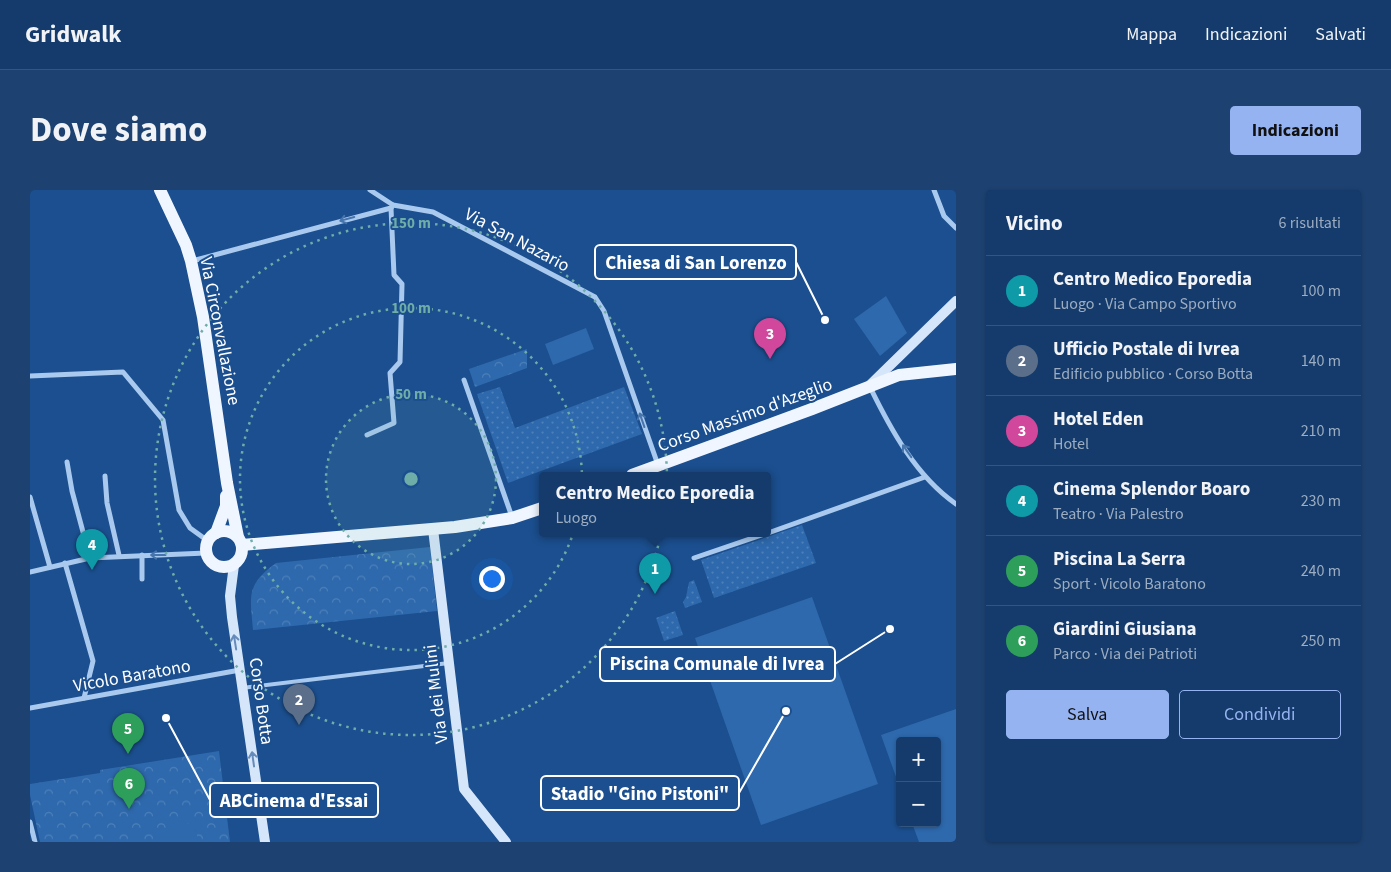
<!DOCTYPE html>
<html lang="it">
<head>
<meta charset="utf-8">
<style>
  :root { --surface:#143b6b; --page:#1d4271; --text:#f1f3f6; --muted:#9dadc1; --line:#33557e; --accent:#95b2f1 }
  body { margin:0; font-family:"Source Sans 3",sans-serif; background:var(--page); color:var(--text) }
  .controls { position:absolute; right:15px; bottom:15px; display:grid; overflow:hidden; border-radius:5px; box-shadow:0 1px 4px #0004 }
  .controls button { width:45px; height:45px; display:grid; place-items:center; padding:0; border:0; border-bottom:1px solid var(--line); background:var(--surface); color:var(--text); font:25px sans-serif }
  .you { position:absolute; left:461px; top:388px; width:18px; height:18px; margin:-12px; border:4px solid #fff; border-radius:50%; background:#1a73e8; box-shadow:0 0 0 8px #1a73e833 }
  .badge { display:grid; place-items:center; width:32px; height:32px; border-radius:50%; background:var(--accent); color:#fff; font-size:16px; font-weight:700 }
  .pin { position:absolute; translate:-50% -41px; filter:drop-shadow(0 1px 2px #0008) }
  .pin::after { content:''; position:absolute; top:26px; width:18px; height:15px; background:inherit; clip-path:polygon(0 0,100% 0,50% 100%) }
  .popup { position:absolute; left:509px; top:282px; width:232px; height:65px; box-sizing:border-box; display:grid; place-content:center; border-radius:5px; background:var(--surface); filter:drop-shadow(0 1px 4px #0005); font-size:16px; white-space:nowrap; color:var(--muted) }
  .popup b { font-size:19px; color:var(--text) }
  .popup::after { content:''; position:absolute; left:50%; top:100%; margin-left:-10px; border:10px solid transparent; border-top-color:var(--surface) }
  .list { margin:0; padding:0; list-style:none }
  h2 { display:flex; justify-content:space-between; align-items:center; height:65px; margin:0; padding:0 20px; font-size:21px }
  h2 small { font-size:16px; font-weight:400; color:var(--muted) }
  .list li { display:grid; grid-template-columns:32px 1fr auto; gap:15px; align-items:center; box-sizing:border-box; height:70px; padding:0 20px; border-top:1px solid var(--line) }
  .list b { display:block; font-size:19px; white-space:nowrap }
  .list p { margin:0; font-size:16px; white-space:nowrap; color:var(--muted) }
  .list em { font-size:16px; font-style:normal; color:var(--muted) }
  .actions { display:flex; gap:10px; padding:15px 20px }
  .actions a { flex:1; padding:11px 0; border:1px solid var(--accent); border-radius:5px; text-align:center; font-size:18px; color:var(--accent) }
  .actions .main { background:var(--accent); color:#111 }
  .map { position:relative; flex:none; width:926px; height:652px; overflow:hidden; border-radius:5px }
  header { display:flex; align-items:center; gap:30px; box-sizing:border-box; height:70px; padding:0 25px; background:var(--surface); border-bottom:1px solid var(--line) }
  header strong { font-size:24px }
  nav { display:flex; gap:28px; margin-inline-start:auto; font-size:18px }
  .intro { display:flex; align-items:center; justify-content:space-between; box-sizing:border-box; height:120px; padding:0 30px }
  h1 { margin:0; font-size:35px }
  .button { padding:12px 22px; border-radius:5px; background:var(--accent); color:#111; font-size:18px; font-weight:700 }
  main { display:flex; gap:30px; padding:0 30px }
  aside { flex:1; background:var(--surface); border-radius:5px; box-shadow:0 1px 4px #0004 }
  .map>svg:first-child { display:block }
  .grass { fill:url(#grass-dots) }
  .forest { fill:url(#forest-crowns) }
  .pitch { fill:#2e69ad }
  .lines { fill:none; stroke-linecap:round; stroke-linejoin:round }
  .lane { stroke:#a9c9ee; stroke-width:4 }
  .street { stroke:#a9c9ee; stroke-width:5 }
  .secondary { stroke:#d6e6fa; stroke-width:10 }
  .primary { stroke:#f0f6ff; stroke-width:12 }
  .oneway { stroke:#4674ac }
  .oneway2 { stroke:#668bba }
  .ring { fill:none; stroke:#6fada8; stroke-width:2.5; stroke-dasharray:2.5 5 }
  .labels { text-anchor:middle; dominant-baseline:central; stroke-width:4; stroke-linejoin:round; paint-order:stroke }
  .street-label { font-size:18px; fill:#fff; stroke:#1b4f8f }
  .centre { fill:#6fada8; stroke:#1b4f8f; stroke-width:2.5 }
  .ring-label { font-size:15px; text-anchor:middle; font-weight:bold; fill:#6fada8; stroke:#1b4f8f; stroke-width:4; stroke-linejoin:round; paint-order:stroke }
  .leader { fill:none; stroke:#fff; stroke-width:2 }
  .callout-dot { fill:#fff; stroke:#1b4f8f; stroke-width:2 }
  .callout { fill:#1b4f8f; stroke:#fff; stroke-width:2 }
  .callout-label { font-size:19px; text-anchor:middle; font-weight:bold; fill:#fff }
</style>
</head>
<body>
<header>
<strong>Gridwalk</strong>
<nav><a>Mappa</a><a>Indicazioni</a><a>Salvati</a></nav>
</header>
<div class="intro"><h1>Dove siamo</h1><a class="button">Indicazioni</a></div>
<main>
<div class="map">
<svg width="926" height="652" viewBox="0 0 926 652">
  <defs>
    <pattern id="grass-dots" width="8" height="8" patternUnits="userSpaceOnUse" patternTransform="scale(1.25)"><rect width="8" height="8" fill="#2e69ad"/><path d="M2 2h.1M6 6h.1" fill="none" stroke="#4d80b9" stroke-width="1.8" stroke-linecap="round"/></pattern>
    <pattern id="forest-crowns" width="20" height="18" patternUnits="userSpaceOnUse" patternTransform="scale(1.25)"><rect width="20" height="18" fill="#2e69ad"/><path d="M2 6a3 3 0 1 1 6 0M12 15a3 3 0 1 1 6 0" fill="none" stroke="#4d80b9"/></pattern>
  </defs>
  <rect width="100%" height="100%" fill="#1b4f8f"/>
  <g class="grass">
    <polygon points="470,197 485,238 594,197 612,244 478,293 447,204"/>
    <polygon points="772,335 786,373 684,408 671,370"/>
    <polygon points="664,390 672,412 655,418 653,412 656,407 659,392"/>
    <polygon points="645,421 653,445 634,451 626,428"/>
  </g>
  <g class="forest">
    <polygon points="497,159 497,178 445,197 439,179"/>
    <path d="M400,357L407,421L223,440C220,405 216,395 246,373Z"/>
    <polygon points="189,561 200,652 10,652 0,605 0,594 70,583 70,580"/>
  </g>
  <g class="pitch">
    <polygon points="856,106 877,143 850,166 824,129"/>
    <polygon points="556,138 564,159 523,175 515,154"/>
    <polygon points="782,407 848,594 731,635 665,448"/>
    <polygon points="926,519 926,652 889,652 882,633 907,633 907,551 870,551 870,598 851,545"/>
    <path d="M146,632C159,630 169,638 167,652H136L137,640Z"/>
  </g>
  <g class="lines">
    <polyline class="lane" points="212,498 419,473"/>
    <g class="street">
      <polyline points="340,0 363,15 403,22 565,107 574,121 628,275"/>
      <polyline points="904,0 914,26 926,38"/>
      <polyline points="162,71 361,18 363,15"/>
      <polyline points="0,186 93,182 133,230 149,320 160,338 178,351"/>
      <polyline points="434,190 482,327"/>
      <path d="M840,197C861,240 886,286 926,314"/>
      <polyline points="337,245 364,233 360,183 370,172 372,94 364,85 361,18"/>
      <polyline points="37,272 42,301 60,368"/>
      <polyline points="75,286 77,313 89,365"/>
      <polyline points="0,307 20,377"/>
      <polyline points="738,343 895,287"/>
      <polyline points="112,365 112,389"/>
      <polyline points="664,368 737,343"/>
      <polyline points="35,373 63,471 54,508"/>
      <polyline points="0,382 60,368 176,363"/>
      <polyline points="0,518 210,480"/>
      <polyline points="0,632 5,652"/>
    </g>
    <g class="secondary">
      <polyline points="841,194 926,111"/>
      <polyline points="403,339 434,599 476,652"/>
      <polyline points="204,375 200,406 202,427 235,652"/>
    </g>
    <g class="primary">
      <polyline points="130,0 156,55 161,71 173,127 197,293 208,347"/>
      <polyline points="602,285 782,219 869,185 926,179"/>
      <circle cx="194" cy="359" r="18"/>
      <polyline points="186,343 196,316 196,306"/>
      <polyline points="212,355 425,337 482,328 512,318"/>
    </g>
  </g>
  <defs><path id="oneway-shaft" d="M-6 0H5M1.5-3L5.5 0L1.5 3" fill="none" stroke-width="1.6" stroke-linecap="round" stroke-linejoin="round" transform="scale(1.25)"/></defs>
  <g class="oneway">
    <use href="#oneway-shaft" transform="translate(317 29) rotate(165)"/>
    <use href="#oneway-shaft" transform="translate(612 230) rotate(-109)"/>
    <use href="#oneway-shaft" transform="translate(877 261) rotate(-125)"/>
    <use href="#oneway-shaft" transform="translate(128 365) rotate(180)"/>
  </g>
  <g class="oneway2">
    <use href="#oneway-shaft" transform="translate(205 452) rotate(-99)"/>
    <use href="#oneway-shaft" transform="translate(223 569) rotate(-98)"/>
  </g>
  <circle cx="381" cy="289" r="85" fill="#6fada8" fill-opacity=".12"/>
  <g class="ring">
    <circle cx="381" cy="289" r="85"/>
    <circle cx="381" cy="289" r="171"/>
    <circle cx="381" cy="289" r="256"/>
  </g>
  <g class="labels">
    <g class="street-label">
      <text transform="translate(487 50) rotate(28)">Via San Nazario</text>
      <text transform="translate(190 141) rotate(79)">Via Circonvallazione</text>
      <text transform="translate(715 225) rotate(-20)">Corso Massimo d'Azeglio</text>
      <text transform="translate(102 486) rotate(-10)">Vicolo Baratono</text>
      <text transform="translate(406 504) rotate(-97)">Via dei Mulini</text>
      <text transform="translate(231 511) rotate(82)">Corso Botta</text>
    </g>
  </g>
  <circle cx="381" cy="289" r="8" class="centre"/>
  <g class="ring-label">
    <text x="381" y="38">150 m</text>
    <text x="381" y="123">100 m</text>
    <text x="381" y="209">50 m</text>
  </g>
  <path class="leader" d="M795 130L766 72M860 439L805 474M756 521L709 603M136 528L180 610"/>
  <g class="callout-dot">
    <circle cx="795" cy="130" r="5"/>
    <circle cx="860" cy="439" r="5"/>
    <circle cx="756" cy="521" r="5"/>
    <circle cx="136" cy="528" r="5"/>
  </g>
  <g class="callout">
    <rect x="565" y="55" width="201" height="34" rx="5"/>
    <rect x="570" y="457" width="235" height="34" rx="5"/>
    <rect x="511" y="586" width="198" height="34" rx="5"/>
    <rect x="180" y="593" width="168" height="34" rx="5"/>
  </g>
  <g class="callout-label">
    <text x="666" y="79">Chiesa di San Lorenzo</text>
    <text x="687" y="480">Piscina Comunale di Ivrea</text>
    <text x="610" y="610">Stadio "Gino Pistoni"</text>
    <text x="264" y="617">ABCinema d'Essai</text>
  </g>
</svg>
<div class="controls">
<button>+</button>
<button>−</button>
</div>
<div class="you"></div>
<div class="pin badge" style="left:625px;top:404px;background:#0f9aa8">1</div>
<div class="popup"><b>Centro Medico Eporedia</b>Luogo</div>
<div class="pin badge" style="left:269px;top:535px;background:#5c6f8a">2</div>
<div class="pin badge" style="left:740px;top:169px;background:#d1479c">3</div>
<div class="pin badge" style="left:62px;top:380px;background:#0f9aa8">4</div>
<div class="pin badge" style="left:98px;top:564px;background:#2e9e5b">5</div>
<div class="pin badge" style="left:99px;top:619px;background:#2e9e5b">6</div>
</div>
<aside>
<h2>Vicino<small>6 risultati</small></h2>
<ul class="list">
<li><span class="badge" style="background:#0f9aa8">1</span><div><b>Centro Medico Eporedia</b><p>Luogo · Via Campo Sportivo</p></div><em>100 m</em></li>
<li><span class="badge" style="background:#5c6f8a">2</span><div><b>Ufficio Postale di Ivrea</b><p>Edificio pubblico · Corso Botta</p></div><em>140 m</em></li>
<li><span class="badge" style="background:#d1479c">3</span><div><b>Hotel Eden</b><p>Hotel</p></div><em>210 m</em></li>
<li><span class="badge" style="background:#0f9aa8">4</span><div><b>Cinema Splendor Boaro</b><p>Teatro · Via Palestro</p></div><em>230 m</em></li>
<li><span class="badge" style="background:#2e9e5b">5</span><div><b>Piscina La Serra</b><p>Sport · Vicolo Baratono</p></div><em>240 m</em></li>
<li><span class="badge" style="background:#2e9e5b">6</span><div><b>Giardini Giusiana</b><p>Parco · Via dei Patrioti</p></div><em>250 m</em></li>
</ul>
<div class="actions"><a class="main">Salva</a><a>Condividi</a></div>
</aside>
</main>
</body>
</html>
